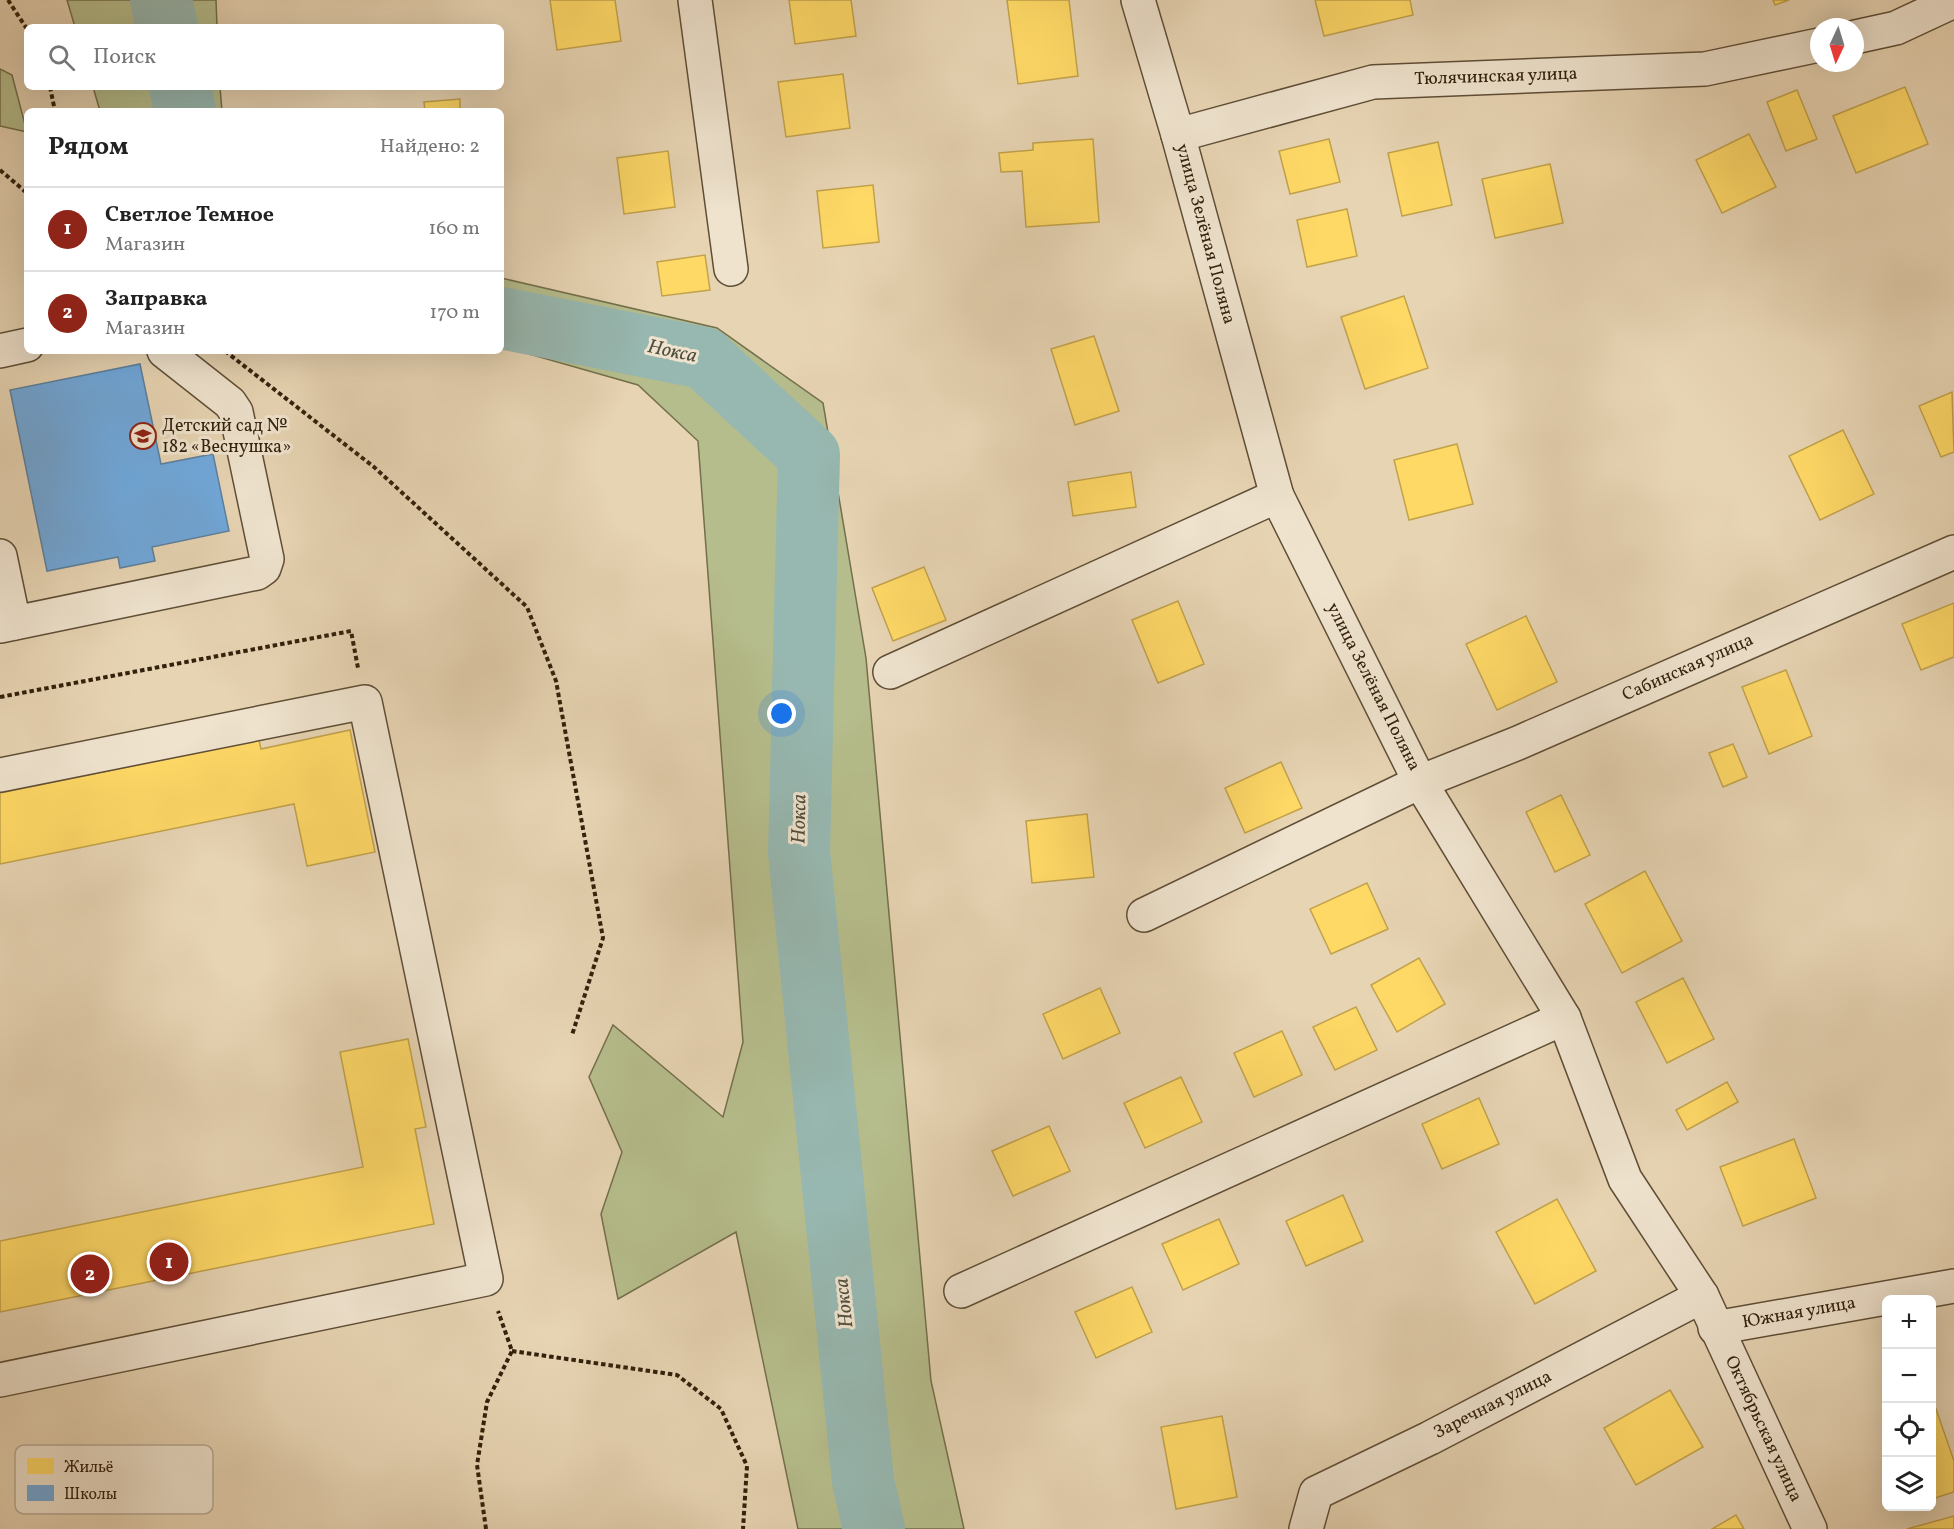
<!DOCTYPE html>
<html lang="ru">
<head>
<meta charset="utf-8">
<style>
  :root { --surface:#fff; --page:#f6f6f6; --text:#222; --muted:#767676; --line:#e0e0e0; --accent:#8f2418 }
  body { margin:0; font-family:Vollkorn,serif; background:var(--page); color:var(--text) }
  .controls { position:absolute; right:18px; bottom:18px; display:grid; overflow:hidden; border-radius:9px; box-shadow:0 6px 24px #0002 }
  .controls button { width:54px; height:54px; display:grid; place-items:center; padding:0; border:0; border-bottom:2px solid var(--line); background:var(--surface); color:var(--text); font:30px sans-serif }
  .compass { position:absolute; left:1810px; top:18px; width:54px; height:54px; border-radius:50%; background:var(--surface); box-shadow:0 6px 24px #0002; rotate:184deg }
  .you { position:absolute; left:782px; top:714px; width:21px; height:21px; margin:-15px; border:4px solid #fff; border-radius:50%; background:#1a73e8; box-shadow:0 0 0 9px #1a73e833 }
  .badge { display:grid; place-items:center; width:39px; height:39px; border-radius:50%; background:var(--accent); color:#fff; font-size:20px; font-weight:700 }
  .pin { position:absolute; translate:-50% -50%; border:3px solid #fff; box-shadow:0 2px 6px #0006 }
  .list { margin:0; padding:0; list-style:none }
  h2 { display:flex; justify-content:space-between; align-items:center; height:78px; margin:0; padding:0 24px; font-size:26px }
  h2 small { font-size:20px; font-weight:400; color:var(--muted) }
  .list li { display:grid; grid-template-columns:39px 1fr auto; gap:18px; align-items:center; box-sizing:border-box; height:84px; padding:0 24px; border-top:2px solid var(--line) }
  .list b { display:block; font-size:22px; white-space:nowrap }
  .list p { margin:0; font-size:20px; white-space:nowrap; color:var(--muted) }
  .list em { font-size:20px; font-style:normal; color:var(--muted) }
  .icon { flex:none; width:33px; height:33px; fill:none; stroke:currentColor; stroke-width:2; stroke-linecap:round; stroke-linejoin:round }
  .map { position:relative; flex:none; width:1954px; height:1529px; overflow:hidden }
  .search { position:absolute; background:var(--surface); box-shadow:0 6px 24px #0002; left:24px; top:24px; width:480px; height:66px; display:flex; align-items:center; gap:15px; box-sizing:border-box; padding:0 21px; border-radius:9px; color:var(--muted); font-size:22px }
  .panel { position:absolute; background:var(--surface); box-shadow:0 6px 24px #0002; left:24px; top:108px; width:480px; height:246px; border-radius:9px }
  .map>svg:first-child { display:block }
  .green { fill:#b6bd8c; stroke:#746f4c; stroke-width:1.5 }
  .homes { fill:#ffd966; stroke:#c2a24b; stroke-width:1.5 }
  .schools { fill:#6fa8dc; stroke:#5d809e; stroke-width:1.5 }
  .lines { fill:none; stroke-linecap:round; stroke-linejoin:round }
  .river { stroke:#97b8b1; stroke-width:62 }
  .minor-casing { stroke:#5f4e36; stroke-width:36 }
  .path { stroke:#32210c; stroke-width:4; stroke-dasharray:4.5 3; stroke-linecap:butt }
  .minor { stroke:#efe3ce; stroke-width:33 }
  .labels { text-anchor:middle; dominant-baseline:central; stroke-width:6; stroke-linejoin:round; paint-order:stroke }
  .street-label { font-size:18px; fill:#32210c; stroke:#efe3ce }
  .poi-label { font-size:18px; fill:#32210c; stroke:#efe3ce; text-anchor:start }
  .water-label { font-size:20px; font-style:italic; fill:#504e3e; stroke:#efe3ce }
  .key { fill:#efe3ce; stroke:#b6a994; stroke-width:1.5 }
  .key-label { font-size:16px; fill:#32210c }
</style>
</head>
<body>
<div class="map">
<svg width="1954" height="1529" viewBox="0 0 1954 1529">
  <rect width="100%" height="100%" fill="#e7d4b3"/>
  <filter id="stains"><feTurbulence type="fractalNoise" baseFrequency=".00333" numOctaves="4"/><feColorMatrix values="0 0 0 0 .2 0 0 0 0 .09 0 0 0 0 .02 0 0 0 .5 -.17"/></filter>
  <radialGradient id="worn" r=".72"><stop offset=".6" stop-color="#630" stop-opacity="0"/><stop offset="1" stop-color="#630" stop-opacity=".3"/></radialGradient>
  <g class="green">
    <polygon points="67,0 216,0 217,27 75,27"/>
    <polygon points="0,69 12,75 27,132 0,126"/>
    <polygon points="93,87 220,87 222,111 100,111"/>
    <polygon points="501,278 717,328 823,403 866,658 931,1381 964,1529 798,1529 736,1232 618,1299 601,1214 622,1152 589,1077 613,1025 723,1117 743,1042 698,441 638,385 501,346"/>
  </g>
  <g class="homes">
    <polygon points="550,0 615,0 621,41 557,50"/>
    <polygon points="789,0 851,0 856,36 795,44"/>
    <polygon points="1007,0 1069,0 1078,76 1018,84"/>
    <polygon points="1315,0 1410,0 1413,15 1324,36"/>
    <polygon points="1773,0 1789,0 1775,5"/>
    <polygon points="843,74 850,128 786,137 778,82"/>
    <polygon points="1905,87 1928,144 1856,173 1833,116"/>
    <polygon points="1797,90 1817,139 1786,151 1767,102"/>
    <polygon points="460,99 460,111 425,111 424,102"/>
    <polygon points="1749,134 1776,187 1722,213 1696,160"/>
    <polygon points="1093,139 1099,222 1026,227 1022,171 1001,172 999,153 1033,150 1033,143"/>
    <polygon points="1329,139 1340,182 1290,194 1279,151"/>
    <polygon points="1438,142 1452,205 1402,216 1388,153"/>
    <polygon points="668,151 675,207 624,214 617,158"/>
    <polygon points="1550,164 1563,223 1495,238 1482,179"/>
    <polygon points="873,185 879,242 823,248 817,191"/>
    <polygon points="1347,209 1357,256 1307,267 1297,220"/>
    <polygon points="705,255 710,290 662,296 657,262"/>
    <polygon points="1404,296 1428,368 1365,389 1341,317"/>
    <polygon points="1094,336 1119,411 1075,425 1051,349"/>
    <polygon points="1952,392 1954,452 1941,457 1919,406"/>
    <polygon points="1843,430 1874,494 1820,520 1789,456"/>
    <polygon points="1457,444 1473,504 1409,520 1394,460"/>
    <polygon points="1131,472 1136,507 1073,516 1068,482"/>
    <polygon points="924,567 946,620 893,641 872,588"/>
    <polygon points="1178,601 1204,664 1158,683 1132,620"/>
    <polygon points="1954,603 1954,657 1921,670 1902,624"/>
    <polygon points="1526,616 1557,682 1497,710 1466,644"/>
    <polygon points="1786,670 1812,736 1769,754 1742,687"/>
    <polygon points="350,730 375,852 307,866 294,804 0,864 0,793 259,740 261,749"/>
    <polygon points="1733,744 1747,777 1723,787 1709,753"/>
    <polygon points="1281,762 1302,808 1245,833 1225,788"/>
    <polygon points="1561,795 1590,855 1555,872 1526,812"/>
    <polygon points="1087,814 1094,877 1032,883 1026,821"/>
    <polygon points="1645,871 1682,941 1622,973 1585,904"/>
    <polygon points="1367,883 1388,929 1331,954 1310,909"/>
    <polygon points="1419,958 1445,1004 1397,1032 1371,985"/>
    <polygon points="1683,978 1714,1039 1667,1063 1636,1002"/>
    <polygon points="1100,988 1120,1033 1063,1059 1043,1014"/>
    <polygon points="1356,1007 1377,1050 1335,1070 1313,1027"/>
    <polygon points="1282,1031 1302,1075 1254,1097 1234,1053"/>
    <polygon points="408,1039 426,1127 415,1129 434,1224 0,1312 0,1241 363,1167 340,1052"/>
    <polygon points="1181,1077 1202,1122 1145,1148 1124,1103"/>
    <polygon points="1727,1082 1738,1102 1687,1130 1676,1110"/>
    <polygon points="1479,1098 1499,1144 1442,1169 1422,1124"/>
    <polygon points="1049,1126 1070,1171 1013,1196 992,1151"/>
    <polygon points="1794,1139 1816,1198 1743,1226 1720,1167"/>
    <polygon points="1343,1195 1363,1241 1306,1266 1286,1221"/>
    <polygon points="1557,1199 1596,1271 1535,1304 1496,1232"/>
    <polygon points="1219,1219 1239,1264 1183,1290 1162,1244"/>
    <polygon points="1132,1287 1152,1332 1096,1358 1075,1312"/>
    <polygon points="1670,1390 1703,1447 1636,1485 1604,1428"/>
    <polygon points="1936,1409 1954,1461 1954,1492 1932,1499 1932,1410"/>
    <polygon points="1222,1416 1237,1497 1176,1509 1161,1427"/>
    <polygon points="1736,1515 1744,1529 1712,1529"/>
    <polygon points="1954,1516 1954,1529 1907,1529"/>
  </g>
  <polygon class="schools" points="140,364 161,464 213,454 229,531 152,547 155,561 120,568 118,557 47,571 10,390"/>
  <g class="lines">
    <g class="river">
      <polyline points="161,0 167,27"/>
      <polyline points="180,87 185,111"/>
      <polyline points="501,318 704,358 809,455 799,852 863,1481 874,1529"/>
    </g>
    <defs>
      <g id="minor">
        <polyline points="695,0 731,269"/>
        <polyline points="1138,0 1178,135 1277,496 1420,782 1564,1018 1625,1179 1702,1296 1810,1529"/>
        <polyline points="1855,37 1896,28 1954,1"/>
        <polyline points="1178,135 1373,82 1705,69 1819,45"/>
        <polyline points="0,351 27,345"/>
        <polyline points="0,556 14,623"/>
        <polyline points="0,626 257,573 264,568 267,559 236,412 230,403 164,351"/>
        <polyline points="890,672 1277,496"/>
        <polyline points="0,775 365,702 486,1279 0,1380"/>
        <polyline points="1144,915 1420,782 1518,743 1954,552"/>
        <polyline points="961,1291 1564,1018"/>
        <polyline points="1715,1328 1954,1286"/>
        <polyline points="1306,1529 1316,1493 1430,1438 1702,1296"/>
      </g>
    </defs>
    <use href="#minor" class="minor-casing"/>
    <g class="path">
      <polyline points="8,0 27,29"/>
      <polyline points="50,87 55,111"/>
      <polyline points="0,170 27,193"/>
      <polyline points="225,351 374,467 527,607 556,681 603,938 572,1035"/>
      <polyline points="0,697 351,631 358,668"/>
      <polyline points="512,1351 677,1375 721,1409 747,1466 743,1529"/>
      <polyline points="486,1529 477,1465 487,1402 512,1351 498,1311"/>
    </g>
    <use href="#minor" class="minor"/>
  </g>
  <defs>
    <symbol id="school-ring" viewBox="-11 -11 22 22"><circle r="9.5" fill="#efe3ce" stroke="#8f2418" stroke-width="1.5"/><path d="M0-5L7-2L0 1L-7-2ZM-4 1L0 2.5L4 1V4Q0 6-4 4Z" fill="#8f2418"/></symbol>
  </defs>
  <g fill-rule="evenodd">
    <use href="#school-ring" x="128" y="421" width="30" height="30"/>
  </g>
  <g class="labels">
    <g class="street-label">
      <text transform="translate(1496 77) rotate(-2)">Тюлячинская улица</text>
      <text transform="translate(1205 234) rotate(75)">улица Зелёная Поляна</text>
      <text transform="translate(1688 668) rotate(-24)">Сабинская улица</text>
      <text transform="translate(1373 687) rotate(63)">улица Зелёная Поляна</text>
      <text transform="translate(1799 1313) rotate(-10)">Южная улица</text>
      <text transform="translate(1493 1405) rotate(-27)">Заречная улица</text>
      <text transform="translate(1763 1429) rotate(65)">Октябрьская улица</text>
    </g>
    <g class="poi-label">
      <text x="162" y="426">Детский сад №<tspan x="162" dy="21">182 «Веснушка»</tspan></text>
    </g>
    <g class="water-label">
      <text transform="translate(672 352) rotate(12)">Нокса</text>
      <text transform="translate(800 819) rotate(-89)">Нокса</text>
      <text transform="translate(845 1303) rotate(-96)">Нокса</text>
    </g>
  </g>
  <rect x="15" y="1445" width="198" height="69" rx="9" class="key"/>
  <rect x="27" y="1458" width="27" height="16" fill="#ffd966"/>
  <rect x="27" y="1485" width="27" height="16" fill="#6fa8dc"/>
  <g class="key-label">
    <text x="64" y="1472">Жильё</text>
    <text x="64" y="1499">Школы</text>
  </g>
  <rect width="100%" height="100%" filter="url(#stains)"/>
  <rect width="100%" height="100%" fill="url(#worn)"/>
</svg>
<div class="controls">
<button>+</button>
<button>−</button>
<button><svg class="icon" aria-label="locate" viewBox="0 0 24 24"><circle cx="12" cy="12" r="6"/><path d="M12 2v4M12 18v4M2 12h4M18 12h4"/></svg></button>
<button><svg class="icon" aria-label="layers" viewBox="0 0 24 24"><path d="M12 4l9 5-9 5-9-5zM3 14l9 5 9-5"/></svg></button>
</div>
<svg class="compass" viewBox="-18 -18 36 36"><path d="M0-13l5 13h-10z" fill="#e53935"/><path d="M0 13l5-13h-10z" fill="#767676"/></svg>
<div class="you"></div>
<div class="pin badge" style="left:169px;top:1262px">1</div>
<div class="pin badge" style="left:90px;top:1274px">2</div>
<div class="search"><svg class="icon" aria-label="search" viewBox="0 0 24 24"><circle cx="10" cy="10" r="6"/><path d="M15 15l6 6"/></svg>Поиск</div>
<section class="panel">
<h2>Рядом<small>Найдено: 2</small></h2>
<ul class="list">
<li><span class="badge">1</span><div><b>Светлое Темное</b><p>Магазин</p></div><em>160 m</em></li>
<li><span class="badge">2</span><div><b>Заправка</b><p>Магазин</p></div><em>170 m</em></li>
</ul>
</section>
</div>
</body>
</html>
